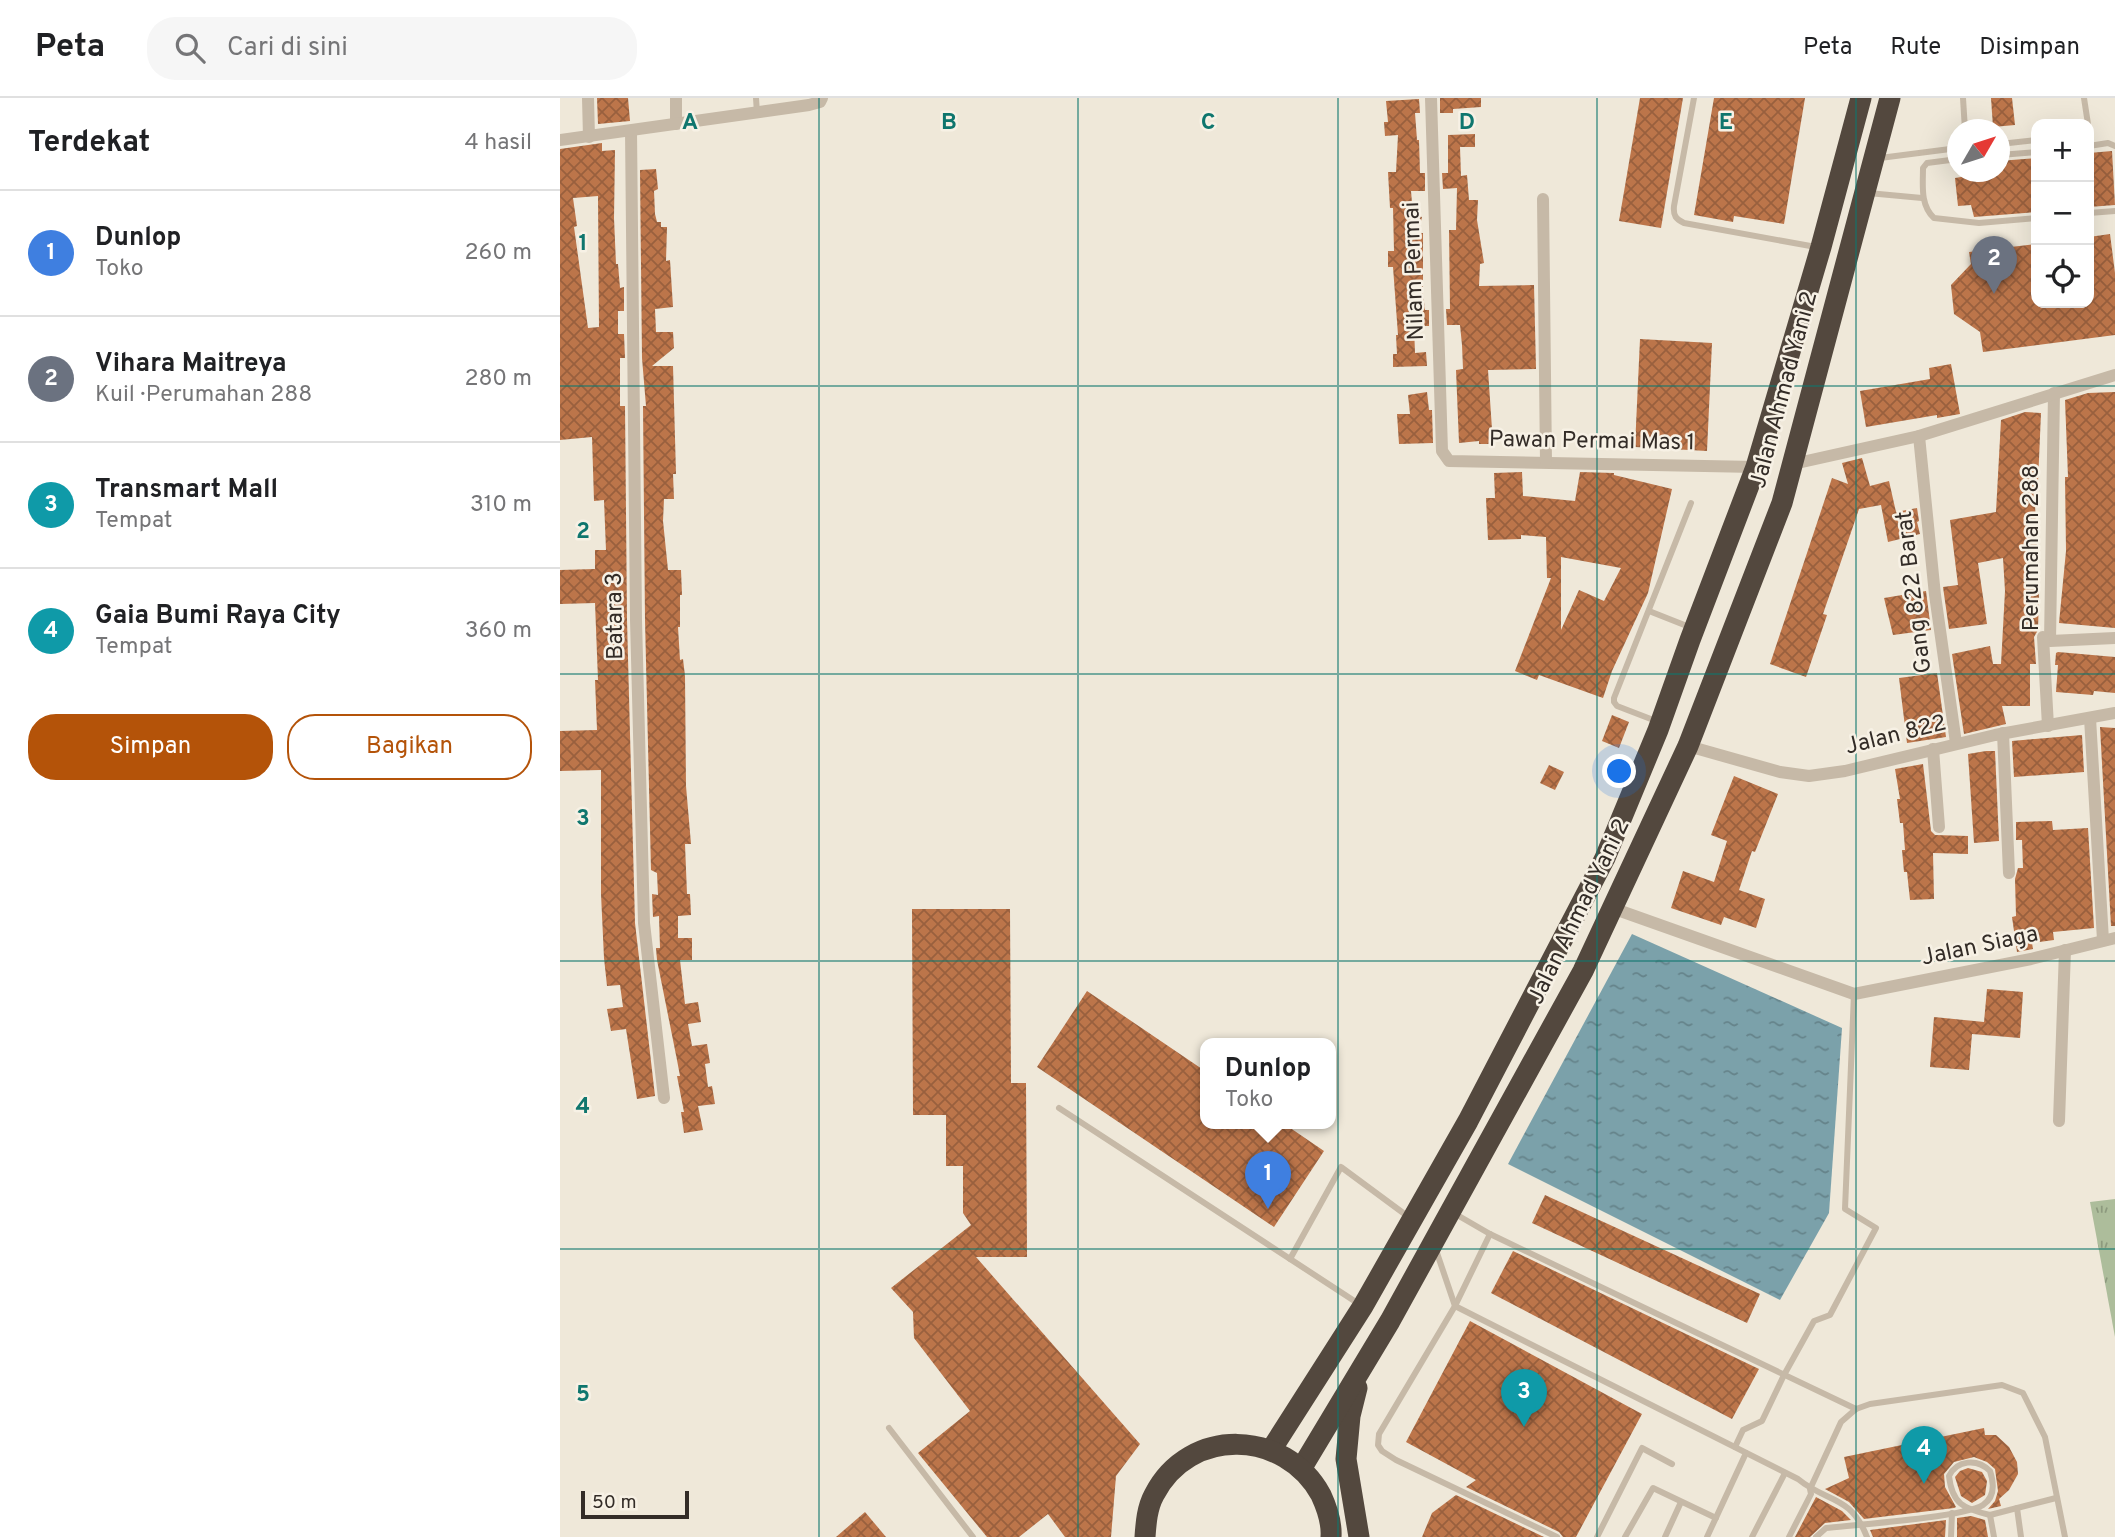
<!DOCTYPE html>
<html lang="id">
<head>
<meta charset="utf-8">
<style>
  :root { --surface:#fff; --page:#f6f6f6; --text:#202124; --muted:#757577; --line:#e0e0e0; --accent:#b45309 }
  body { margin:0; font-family:Overpass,sans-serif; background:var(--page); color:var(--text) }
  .controls { position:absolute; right:21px; top:21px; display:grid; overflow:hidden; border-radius:14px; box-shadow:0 7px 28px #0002 }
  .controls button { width:63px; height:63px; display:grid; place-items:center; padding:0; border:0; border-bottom:2px solid var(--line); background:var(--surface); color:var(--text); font:35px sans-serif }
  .compass { position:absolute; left:1387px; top:21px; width:63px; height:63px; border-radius:50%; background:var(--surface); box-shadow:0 7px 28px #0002; rotate:51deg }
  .scale { position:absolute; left:21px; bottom:18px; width:108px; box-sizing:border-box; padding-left:7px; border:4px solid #332c27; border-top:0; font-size:19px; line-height:24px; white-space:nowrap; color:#332c27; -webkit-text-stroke:5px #f7f1e5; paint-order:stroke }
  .you { position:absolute; left:1060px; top:674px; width:24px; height:24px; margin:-18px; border:5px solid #fff; border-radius:50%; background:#1a73e8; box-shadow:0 0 0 10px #1a73e833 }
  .badge { display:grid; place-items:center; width:46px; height:46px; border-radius:50%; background:var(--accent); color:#fff; font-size:23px; font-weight:700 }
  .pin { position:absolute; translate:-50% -58px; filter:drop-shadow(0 2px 4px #0008) }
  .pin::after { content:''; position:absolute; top:37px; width:24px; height:21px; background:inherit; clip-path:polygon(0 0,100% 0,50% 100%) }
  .popup { position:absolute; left:640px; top:940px; width:136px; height:91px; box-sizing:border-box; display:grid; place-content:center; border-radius:14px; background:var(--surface); filter:drop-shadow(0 2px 5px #0005); font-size:23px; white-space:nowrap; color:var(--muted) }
  .popup b { font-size:26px; color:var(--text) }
  .popup::after { content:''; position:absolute; left:50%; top:100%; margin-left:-14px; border:14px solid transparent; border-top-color:var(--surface) }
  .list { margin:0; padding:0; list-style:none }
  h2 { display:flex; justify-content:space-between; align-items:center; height:91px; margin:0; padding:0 28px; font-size:30px }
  h2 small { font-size:23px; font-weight:400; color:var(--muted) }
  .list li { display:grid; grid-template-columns:46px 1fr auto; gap:21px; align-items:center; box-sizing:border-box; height:126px; padding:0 28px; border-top:2px solid var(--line) }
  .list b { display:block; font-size:26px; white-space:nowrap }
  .list p { margin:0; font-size:23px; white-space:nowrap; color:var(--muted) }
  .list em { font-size:23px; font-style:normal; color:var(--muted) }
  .actions { display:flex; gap:14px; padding:21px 28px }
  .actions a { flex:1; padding:16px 0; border:2px solid var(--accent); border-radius:28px; text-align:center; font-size:24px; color:var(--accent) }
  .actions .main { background:var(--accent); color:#fff }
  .icon { flex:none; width:38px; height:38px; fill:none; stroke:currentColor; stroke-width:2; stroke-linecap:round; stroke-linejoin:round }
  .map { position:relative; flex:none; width:1555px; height:1439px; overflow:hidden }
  header { display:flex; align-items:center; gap:42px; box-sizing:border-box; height:98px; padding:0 35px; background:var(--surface); border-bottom:2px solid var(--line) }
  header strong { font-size:33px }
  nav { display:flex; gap:38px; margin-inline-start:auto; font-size:24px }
  .search { width:490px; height:63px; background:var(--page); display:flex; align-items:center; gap:18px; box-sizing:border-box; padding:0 24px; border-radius:28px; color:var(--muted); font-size:26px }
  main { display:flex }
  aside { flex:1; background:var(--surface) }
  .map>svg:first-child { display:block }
  .grass { fill:url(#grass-tufts) }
  .water { fill:url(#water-ripples) }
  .building { fill:url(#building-cross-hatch); fill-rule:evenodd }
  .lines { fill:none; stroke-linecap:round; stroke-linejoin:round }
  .lane { stroke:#c6b9a7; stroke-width:6 }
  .street { stroke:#c6b9a7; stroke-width:12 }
  .highway { stroke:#53483e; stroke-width:21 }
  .grid { fill:none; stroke:#0f766e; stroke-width:2; stroke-opacity:0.55 }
  .labels { text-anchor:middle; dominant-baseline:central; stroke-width:5; stroke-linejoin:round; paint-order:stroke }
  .street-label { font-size:23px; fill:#332c27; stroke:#f7f1e5 }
  .grid-label { font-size:23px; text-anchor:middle; font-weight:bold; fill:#0f766e; stroke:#f7f1e5; stroke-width:5; stroke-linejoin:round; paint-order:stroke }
</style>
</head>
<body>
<header>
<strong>Peta</strong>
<div class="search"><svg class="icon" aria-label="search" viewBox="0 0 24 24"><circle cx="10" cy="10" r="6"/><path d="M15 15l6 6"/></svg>Cari di sini</div>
<nav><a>Peta</a><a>Rute</a><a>Disimpan</a></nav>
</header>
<main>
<aside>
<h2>Terdekat<small>4 hasil</small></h2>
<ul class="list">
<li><span class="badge" style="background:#3f7fe0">1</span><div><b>Dunlop</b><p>Toko</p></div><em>260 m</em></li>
<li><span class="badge" style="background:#6b7280">2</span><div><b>Vihara Maitreya</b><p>Kuil · Perumahan 288</p></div><em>280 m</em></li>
<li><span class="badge" style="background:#0f9aa8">3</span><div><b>Transmart Mall</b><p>Tempat</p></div><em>310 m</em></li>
<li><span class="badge" style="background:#0f9aa8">4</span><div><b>Gaia Bumi Raya City</b><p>Tempat</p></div><em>360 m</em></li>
</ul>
<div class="actions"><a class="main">Simpan</a><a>Bagikan</a></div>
</aside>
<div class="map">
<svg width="1555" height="1439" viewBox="0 0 1555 1439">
  <defs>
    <pattern id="grass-tufts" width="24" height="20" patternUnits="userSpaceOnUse" patternTransform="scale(1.75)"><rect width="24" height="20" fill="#adbd9b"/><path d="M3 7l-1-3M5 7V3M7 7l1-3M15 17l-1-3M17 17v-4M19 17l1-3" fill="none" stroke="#8d9a7e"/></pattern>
    <pattern id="water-ripples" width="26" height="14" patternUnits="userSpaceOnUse" patternTransform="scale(1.75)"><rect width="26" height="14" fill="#7ba1aa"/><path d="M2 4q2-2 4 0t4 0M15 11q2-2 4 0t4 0" fill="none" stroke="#65838a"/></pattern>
    <pattern id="building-cross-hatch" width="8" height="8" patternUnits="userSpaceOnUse" patternTransform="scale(1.75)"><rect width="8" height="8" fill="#bc754a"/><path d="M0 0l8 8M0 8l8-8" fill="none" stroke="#99603e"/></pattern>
  </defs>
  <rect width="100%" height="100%" fill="#efe8d9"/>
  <polygon class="grass" points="1555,1101 1555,1239 1530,1104"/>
  <polygon class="water" points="1072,836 1282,930 1269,1115 1220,1202 948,1066"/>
  <g class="building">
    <polygon points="37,0 68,0 70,23 38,26"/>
    <polygon points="880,0 921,0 921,9 893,11 893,15 880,15"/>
    <polygon points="1080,0 1123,0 1101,130 1059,123"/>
    <polygon points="1154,0 1245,0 1224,126 1174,118 1173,124 1134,117"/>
    <polygon points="1431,0 1452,0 1455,27 1433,29"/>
    <polygon points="859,1 860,15 855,15 857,42 859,42 860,75 865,75 865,93 851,93 853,116 862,119 858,135 863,135 863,196 865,212 869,212 869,228 854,228 855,255 866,254 867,268 833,269 833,256 837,256 836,237 838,237 833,169 828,169 828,153 834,153 833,110 830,110 828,74 836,74 838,37 825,38 824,24 828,24 826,3"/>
    <polygon points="915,36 915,49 900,49 901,78 907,77 909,102 918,102 917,122 924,165 920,166 919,188 974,187 976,271 928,272 933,346 919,346 919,343 899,345 896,272 903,271 902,247 900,227 887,227 886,211 890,211 889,132 896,132 897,90 883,91 882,75 888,75 888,37"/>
    <path d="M42,45V53L55,52L54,120L56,166H58L60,190L64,189V213H58V236H64L65,260H60V308H65L67,522L75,825L95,998L77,1001L66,931L51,933L47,911L63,909L60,887L47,888L44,860L41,796V672L0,673V633L37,632L35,582H38L35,505L0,506V472L35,471V452H46L44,402L34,403L32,339L0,342V51ZM38,98L39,229L28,230L14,129L17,128L13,100Z"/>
    <polygon points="1552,53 1555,107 1529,109 1529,55"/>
    <polygon points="1476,60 1476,114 1414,119 1411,107 1398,108 1395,80 1407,78 1407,74 1439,74 1439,63"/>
    <polygon points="96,71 98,91 94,93 95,116 97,124 101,124 101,129 107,129 106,163 110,162 113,209 95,211 96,234 113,234 114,250 92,268 113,268 116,376 113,376 114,401 104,401 103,423 108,472 121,472 122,497 120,497 120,529 118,529 120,562 123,561 125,578 126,688 131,746 125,746 127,796 130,796 131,817 118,818 118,840 132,840 132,862 120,862 125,906 138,904 141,924 128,926 132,948 147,946 150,965 145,966 148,989 152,988 155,1006 138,1008 143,1032 124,1035 121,1014 124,1014 117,978 120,978 117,962 97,862 96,850 100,850 99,818 93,819 92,796 98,797 97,775 91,772 85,522 83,308 86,308 82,260 80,72"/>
    <polygon points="1550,136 1555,175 1555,237 1423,254 1420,234 1394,216 1391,187 1411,166 1409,154 1476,146 1476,205 1529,205 1529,139"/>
    <polygon points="1080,241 1152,245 1147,353 1075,349"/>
    <polygon points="1391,266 1400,316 1377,320 1377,317 1306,329 1300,293 1370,281 1369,270"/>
    <polygon points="867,294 869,312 872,312 873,345 839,346 837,316 850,316 848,297"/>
    <polygon points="1555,294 1555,530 1499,525 1506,453 1505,379 1508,379 1505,302 1528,295"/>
    <polygon points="1465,314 1481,315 1477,407 1475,406 1479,494 1478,532 1474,539 1476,566 1470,566 1470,608 1442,608 1446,626 1404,636 1392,556 1430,548 1433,566 1441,566 1445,493 1443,460 1418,465 1427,526 1389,531 1383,489 1398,487 1390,422 1436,414 1441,322"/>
    <polygon points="1302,360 1310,388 1329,383 1336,414 1357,410 1359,423 1357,424 1360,436 1328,444 1321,407 1299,411 1263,516 1267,517 1246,579 1210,566 1272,380 1288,386 1282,365"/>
    <path d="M962,374L963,398L1015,403L1020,374L1054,375V377L1112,391L1088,495L1052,573L1043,600L979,577L977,582L955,573L991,480H987L986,439L961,437V441L928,442L926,400H935L934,375ZM1001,459L1061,470L1044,503L1019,492L1001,532Z"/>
    <polygon points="1366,493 1371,532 1333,537 1324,500"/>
    <polygon points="1498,554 1555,559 1555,595 1534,593 1533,597 1496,594 1498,567 1495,567 1496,555"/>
    <polygon points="1377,575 1386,639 1347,645 1339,580"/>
    <polygon points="1052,617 1069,624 1059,650 1042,643"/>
    <polygon points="1540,629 1555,630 1555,828 1551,828"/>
    <polygon points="1522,637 1524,674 1454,679 1452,643"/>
    <polygon points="1426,653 1435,653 1439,743 1414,745 1408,656"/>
    <polygon points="1363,666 1371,733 1375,737 1408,738 1408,756 1373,755 1374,801 1350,802 1347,774 1344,774 1342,752 1345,752 1343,725 1340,725 1337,701 1340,701 1335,671"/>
    <polygon points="989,667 1004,674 995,692 980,685"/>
    <polygon points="1174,678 1218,696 1195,754 1192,753 1179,792 1205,801 1196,830 1164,819 1161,827 1111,810 1123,773 1154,784 1167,743 1151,737"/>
    <polygon points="1492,723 1493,732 1528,730 1534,830 1493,834 1494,842 1472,845 1473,851 1457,854 1452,819 1456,818 1455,781 1458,770 1463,770 1462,742 1456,742 1456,724"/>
    <polygon points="352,811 450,811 451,985 466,985 467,1159 416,1159 580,1346 556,1378 551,1439 505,1439 488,1416 459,1439 427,1439 358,1355 410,1313 354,1240 353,1214 331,1190 411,1127 403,1115 403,1068 386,1068 386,1017 353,1017"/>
    <polygon points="1427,891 1463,894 1460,940 1412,936 1409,972 1370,969 1374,919 1424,924"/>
    <polygon points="527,893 645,973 645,1025 723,1025 764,1053 714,1129 477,969"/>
    <polygon points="985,1097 1200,1196 1187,1225 972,1125"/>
    <polygon points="953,1153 1199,1271 1172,1321 931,1195"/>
    <polygon points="910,1223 1082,1316 1016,1439 1003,1439 999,1434 906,1389 916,1382 846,1344"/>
    <polygon points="1424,1330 1425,1337 1436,1337 1449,1349 1457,1364 1458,1376 1449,1392 1439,1401 1441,1408 1428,1411 1435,1403 1438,1393 1435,1371 1427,1364 1414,1359 1394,1364 1384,1376 1385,1389 1396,1409 1394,1410 1304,1421 1289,1404 1265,1391 1289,1380 1284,1359"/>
    <polygon points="1408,1370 1422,1374 1427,1383 1425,1397 1412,1405 1401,1398 1395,1379 1400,1373"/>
    <polygon points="896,1397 984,1439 862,1439 872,1415"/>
    <polygon points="1256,1399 1282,1413 1291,1422 1265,1425 1250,1439 1235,1439"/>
    <polygon points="305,1414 326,1439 276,1439"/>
    <polygon points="1411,1418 1425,1422 1428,1439 1397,1439 1397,1420"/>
    <polygon points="1386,1422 1385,1439 1313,1439 1310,1432"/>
  </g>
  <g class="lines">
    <g class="lane">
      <polyline points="196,0 197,15"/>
      <path d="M1134,0L1114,108C1113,118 1116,121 1124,125L1256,149"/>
      <polyline points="1403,0 1405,32"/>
      <polyline points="1524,0 1528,26"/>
      <polyline points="1440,46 1476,42"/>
      <polyline points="1529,48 1548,45 1555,48"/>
      <polyline points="1440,57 1476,54"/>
      <polyline points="1320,60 1398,50"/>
      <path d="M1398,61L1367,65L1363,70C1363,87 1360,107 1374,120L1419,125L1476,120"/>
      <polyline points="1308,95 1362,100"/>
      <polyline points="1529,115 1555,113"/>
      <polyline points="1089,513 1132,530"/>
      <polyline points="1096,623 1057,608 1054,604 1054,600 1131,405"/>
      <polyline points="499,1010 799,1206"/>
      <polyline points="892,1114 930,1136 1296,1311"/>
      <polyline points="930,1136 895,1208 819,1336 818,1347 822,1353 836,1362 997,1439"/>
      <path d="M876,1152L895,1208L1238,1381C1267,1405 1290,1396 1307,1439"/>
      <polyline points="730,1161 781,1069 850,1120"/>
      <polyline points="329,1330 413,1439"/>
      <polyline points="1175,1349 1183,1332 1202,1323 1224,1277 1254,1223 1270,1217 1316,1130 1285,1111 1294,896"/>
      <polyline points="1457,1410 1461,1439"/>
      <polyline points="1430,1417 1434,1439"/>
      <polyline points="1037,1439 1082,1350 1112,1366"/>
      <polyline points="1065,1439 1093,1390 1156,1420"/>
      <polyline points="1105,1439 1121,1404"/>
      <polyline points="1147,1439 1186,1355"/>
      <polyline points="1192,1439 1225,1375"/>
      <polyline points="1229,1439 1251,1396 1250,1391 1281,1324 1296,1311 1310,1306 1442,1287 1463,1295 1485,1339 1505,1439"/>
      <path d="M1256,1439L1266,1430C1294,1427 1405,1419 1423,1407C1435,1399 1434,1385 1430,1373C1417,1360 1397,1362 1389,1378C1392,1406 1404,1411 1430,1417L1496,1400"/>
      <polyline points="1391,1439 1392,1415"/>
    </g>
    <g class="street">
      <polyline points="28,0 29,39"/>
      <polyline points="116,0 116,26"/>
      <polyline points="871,0 882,353 889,363 1196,369"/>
      <polyline points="71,33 76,522 84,825 104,1000"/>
      <polyline points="0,42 249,7 260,4 262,0"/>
      <polyline points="983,101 986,364"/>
      <polyline points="1494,295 1490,543 1555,540"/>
      <polyline points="1359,338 1375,497 1396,645"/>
      <polyline points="1233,366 1359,338 1555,277"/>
      <polyline points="1483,539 1488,628"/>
      <polyline points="1530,620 1543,842"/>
      <polyline points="1443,635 1449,775"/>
      <polyline points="1128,648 1220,674 1249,678 1285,673 1435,637 1555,615"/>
      <polyline points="1373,651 1379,729"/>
      <polyline points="1052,810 1294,896 1471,861 1555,840"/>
      <polyline points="1499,1023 1505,852"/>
    </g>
    <g class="highway">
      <polyline points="797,1290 790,1318 786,1361 799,1439"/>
      <polyline points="711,1352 803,1208 908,1023 1045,760 1098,632 1130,542 1196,369 1261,149 1301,0"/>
      <polyline points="741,1371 830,1223 1023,873 1128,648 1222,405 1330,0"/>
      <path d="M585,1439C586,1425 587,1410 594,1397C629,1328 725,1331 761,1397C767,1410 772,1425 771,1439"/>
    </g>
  </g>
  <path class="grid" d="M259,0V1439M518,0V1439M778,0V1439M1037,0V1439M1296,0V1439M0,288H1555M0,576H1555M0,863H1555M0,1151H1555"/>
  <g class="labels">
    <g class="street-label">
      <text transform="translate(855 173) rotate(-92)">Nilam Permai</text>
      <text transform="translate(1225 292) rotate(-75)">Jalan Ahmad Yani 2</text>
      <text transform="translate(1032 344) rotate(1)">Pawan Permai Mas 1</text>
      <text transform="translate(1472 450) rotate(-90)">Perumahan 288</text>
      <text transform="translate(1355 494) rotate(-97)">Gang 822 Barat</text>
      <text transform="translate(56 518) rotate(-91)">Batara 3</text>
      <text transform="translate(1336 638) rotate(-14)">Jalan 822</text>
      <text transform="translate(1020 814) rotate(-64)">Jalan Ahmad Yani 2</text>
      <text transform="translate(1420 849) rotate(-12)">Jalan Siaga</text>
    </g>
  </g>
  <g class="grid-label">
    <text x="130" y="31">A</text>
    <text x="389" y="31">B</text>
    <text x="648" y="31">C</text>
    <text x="907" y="31">D</text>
    <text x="1166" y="31">E</text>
    <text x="23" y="152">1</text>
    <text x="23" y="440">2</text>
    <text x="23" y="727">3</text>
    <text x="23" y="1015">4</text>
    <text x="23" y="1303">5</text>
  </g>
</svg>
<div class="controls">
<button>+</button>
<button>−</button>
<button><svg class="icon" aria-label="locate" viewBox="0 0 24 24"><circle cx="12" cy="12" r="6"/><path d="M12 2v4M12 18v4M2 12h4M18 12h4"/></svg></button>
</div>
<svg class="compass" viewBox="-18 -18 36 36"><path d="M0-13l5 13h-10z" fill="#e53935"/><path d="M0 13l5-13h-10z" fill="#757577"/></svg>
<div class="scale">50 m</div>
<div class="you"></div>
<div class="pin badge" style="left:708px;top:1111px;background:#3f7fe0">1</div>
<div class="popup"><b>Dunlop</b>Toko</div>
<div class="pin badge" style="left:1434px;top:196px;background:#6b7280">2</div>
<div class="pin badge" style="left:964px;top:1329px;background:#0f9aa8">3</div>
<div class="pin badge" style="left:1364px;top:1386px;background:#0f9aa8">4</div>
</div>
</main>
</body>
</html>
